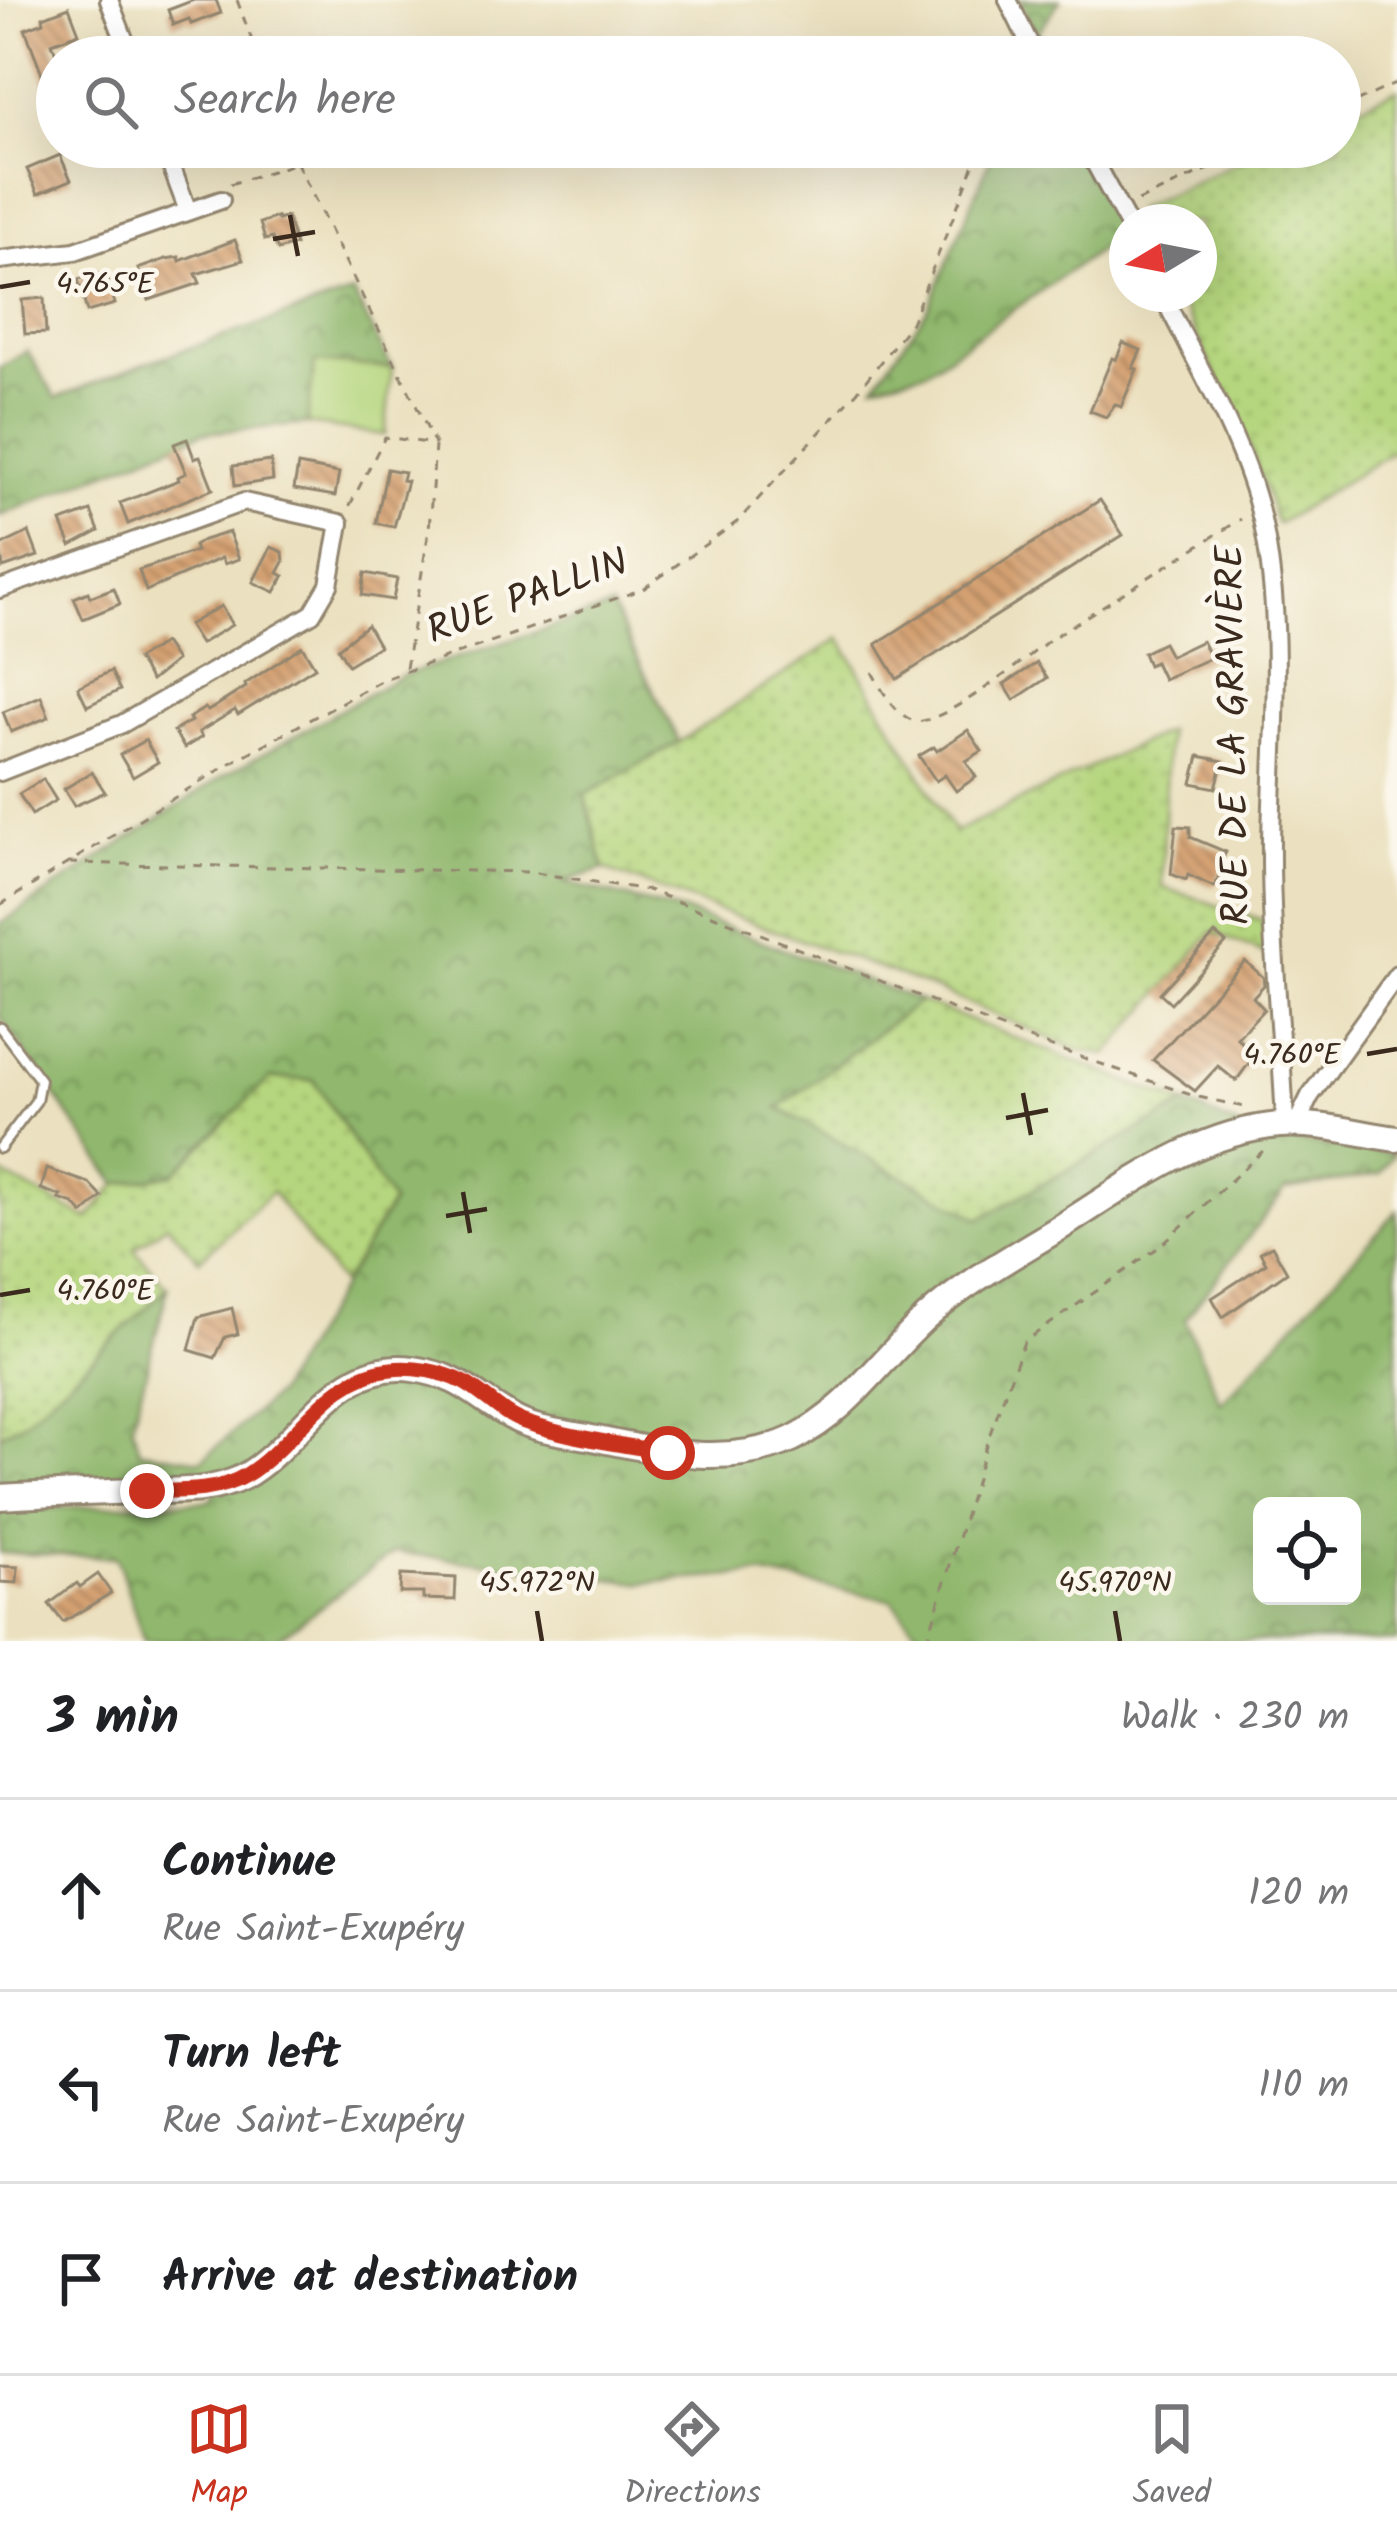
<!DOCTYPE html>
<html lang="en">
<head>
<meta charset="utf-8">
<style>
  :root { --surface:#fff; --page:#f2f2f2; --text:#202124; --muted:#757577; --line:#e0e0e0; --accent:#c8321e }
  body { margin:0; font-family:Kalam,sans-serif; background:var(--page); color:var(--text) }
  .controls { position:absolute; right:36px; bottom:36px; display:grid; overflow:hidden; border-radius:18px; box-shadow:0 12px 48px #0002 }
  .controls button { width:108px; height:108px; display:grid; place-items:center; padding:0; border:0; border-bottom:3px solid var(--line); background:var(--surface); color:var(--text); font:60px sans-serif }
  .compass { position:absolute; left:1109px; top:204px; width:108px; height:108px; border-radius:50%; background:var(--surface); box-shadow:0 12px 48px #0002; rotate:260deg }
  .stop { position:absolute; width:36px; height:36px; margin:-27px; border:9px solid #c8321e; border-radius:50%; background:#fff }
  .stop.end { background:#c8321e; border-color:#fff; box-shadow:0 3px 12px #0008 }
  .list { margin:0; padding:0; list-style:none }
  h2 { display:flex; justify-content:space-between; align-items:center; height:156px; margin:0; padding:0 48px; font-size:51px }
  h2 small { font-size:39px; font-weight:400; color:var(--muted) }
  .list li { display:grid; grid-template-columns:78px 1fr auto; gap:36px; align-items:center; box-sizing:border-box; height:192px; padding:0 48px; border-top:3px solid var(--line) }
  .list b { display:block; font-size:45px; white-space:nowrap }
  .list p { margin:0; font-size:39px; white-space:nowrap; color:var(--muted) }
  .list em { font-size:39px; font-style:normal; color:var(--muted) }
  .icon { flex:none; width:66px; height:66px; fill:none; stroke:currentColor; stroke-width:2; stroke-linecap:round; stroke-linejoin:round }
  .map { position:relative; flex:none; width:1397px; height:1641px; overflow:hidden }
  .search { position:absolute; background:var(--surface); box-shadow:0 12px 48px #0002; left:36px; right:36px; top:36px; height:132px; display:flex; align-items:center; gap:30px; box-sizing:border-box; padding:0 42px; border-radius:66px; color:var(--muted); font-size:45px }
  .sheet { height:732px; background:var(--surface) }
  nav { display:flex; justify-content:space-around; align-items:center; box-sizing:border-box; height:168px; border-top:3px solid var(--line); background:var(--surface); font-size:33px; color:var(--muted) }
  nav a { display:grid; justify-items:center; gap:6px }
  nav .on { color:var(--accent) }
  .map>svg:first-child { display:block }
  .grass { fill:url(#grass-dots); stroke:#78804e; stroke-width:3 }
  .forest { fill:url(#forest-crowns); stroke:#667046; stroke-width:3; fill-rule:evenodd }
  .garden { fill:#b5d67e; stroke:#78804e; stroke-width:3 }
  .building { fill:url(#building-back-hatch) }
  .lines { fill:none; stroke-linecap:round; stroke-linejoin:round }
  .lane-casing { stroke:#93866f; stroke-width:14 }
  .street-casing { stroke:#93866f; stroke-width:22 }
  .secondary-casing { stroke:#93866f; stroke-width:30 }
  .path { stroke:#93866f; stroke-width:3; stroke-dasharray:9 9; stroke-linecap:butt }
  .lane { stroke:#fff; stroke-width:8 }
  .street { stroke:#fff; stroke-width:16 }
  .secondary { stroke:#fff; stroke-width:24 }
  .route { stroke:#c8321e; stroke-width:15 }
  .ticks { fill:none; stroke:#3b2a1e; stroke-width:4.5 }
  .labels { text-anchor:middle; dominant-baseline:central; stroke-width:9; stroke-linejoin:round; paint-order:stroke }
  .street-label { font-size:39px; fill:#3b2a1e; stroke:#fbf7ec }
  .ticks-label { font-size:30px; text-anchor:middle; fill:#3b2a1e; stroke:#fbf7ec; stroke-width:9; stroke-linejoin:round; paint-order:stroke }
</style>
</head>
<body>
<div class="map">
<svg width="1397" height="1641" viewBox="0 0 1397 1641">
  <defs>
    <pattern id="grass-dots" width="8" height="8" patternUnits="userSpaceOnUse" patternTransform="scale(3)"><rect width="8" height="8" fill="#b5d67e"/><path d="M2 2h.1M6 6h.1" fill="none" stroke="#9db86c" stroke-width="1.8" stroke-linecap="round"/></pattern>
    <pattern id="forest-crowns" width="20" height="18" patternUnits="userSpaceOnUse" patternTransform="scale(3)"><rect width="20" height="18" fill="#90b76d"/><path d="M2 6a3 3 0 1 1 6 0M12 15a3 3 0 1 1 6 0" fill="none" stroke="#779559"/></pattern>
    <pattern id="building-back-hatch" width="6" height="6" patternUnits="userSpaceOnUse" patternTransform="scale(3)"><rect width="6" height="6" fill="#d4a172"/><path d="M-1 5l2 2M0 0l6 6M5-1l2 2" fill="none" stroke="#ad835d"/></pattern>
  </defs>
  <rect width="100%" height="100%" fill="#fbf7ec"/>
  <filter id="ink" filterUnits="userSpaceOnUse"><feTurbulence type="fractalNoise" baseFrequency=".00833" numOctaves="2"/><feDisplacementMap in="SourceGraphic" scale="24" xChannelSelector="R" yChannelSelector="G"/><feConvolveMatrix kernelMatrix="1 2 1 2 8 2 1 2 1" color-interpolation-filters="sRGB"/></filter>
  <filter id="wash" filterUnits="userSpaceOnUse"><feTurbulence type="fractalNoise" baseFrequency=".004" numOctaves="4" result="noise"/><feDisplacementMap in="SourceGraphic" scale="48" xChannelSelector="R" yChannelSelector="G"/><feGaussianBlur stdDeviation="2.7" result="paint"/><feColorMatrix in="noise" values="0 0 0 0 0 0 0 0 0 0 0 0 0 0 0 0 0 1.4 0 .05"/><feComposite in="paint" operator="in"/></filter>
  <g filter="url(#wash)">
    <rect width="100%" height="100%" fill="#ebe1c0"/>
    <g class="grass">
      <polygon points="1397,89 1397,449 1277,524 1251,449 1177,294 1199,294 1199,222 1142,222 1136,209 1270,147 1340,147 1340,115"/>
      <polygon points="840,638 954,832 1167,731 1162,887 1263,920 1265,954 1212,932 1107,1055 1078,1050 925,985 604,869 585,795 679,742"/>
      <polygon points="920,1001 1186,1104 980,1219 777,1108"/>
      <polygon points="270,1078 314,1080 392,1202 342,1285 272,1192 199,1260 167,1224 134,1249 168,1288 25,1421 0,1435 0,1173 88,1219 117,1184 173,1173"/>
    </g>
    <g class="forest">
      <polygon points="1020,0 1060,0 1036,35"/>
      <polygon points="995,147 1075,147 1122,234 926,371 875,384 928,309"/>
      <polygon points="353,293 392,368 315,362 307,424 201,433 0,516 0,368 27,351 56,398 148,362"/>
      <path d="M612,607L679,742L585,795L604,869L563,882L688,913L920,1001L778,1108L980,1219L1186,1104L1264,1138L1394,1154L1380,1174L1285,1190L1185,1319L1221,1403L1397,1211V1641H925L892,1600L760,1574L640,1583L394,1552L277,1639L144,1641L117,1557L0,1553V1510L211,1501L221,1475L0,1483V1435L25,1421L168,1288L132,1425L139,1451L202,1460L276,1394L392,1203L314,1080L270,1078L173,1174L117,1184L0,1017V924L222,777L401,676ZM1262,1506H1352V1596H1262Z"/>
    </g>
    <polygon class="garden" points="315,362 392,368 385,435 307,424"/>
    <g id="blocks">
      <g class="building">
        <polygon points="194,0 216,0 221,13 191,24 189,19 173,25 168,10"/>
        <polygon points="69,7 79,33 52,43 57,57 55,108 25,29 44,22 43,17"/>
        <polygon points="60,155 71,180 38,194 27,169"/>
        <polygon points="277,217 278,220 287,217 295,245 278,250 272,238 265,240 260,223"/>
        <polygon points="235,240 243,260 196,274 200,283 149,300 138,269 166,259 179,257 180,261"/>
        <polygon points="106,272 115,304 87,312 78,279"/>
        <polygon points="44,298 46,333 25,334 22,300"/>
        <polygon points="1123,343 1141,350 1133,368 1137,369 1121,407 1115,404 1106,417 1090,411 1112,358 1116,360"/>
        <polygon points="187,439 194,458 200,456 213,489 128,524 120,503 179,480 178,477 186,473 174,444"/>
        <polygon points="271,461 273,480 235,486 233,466"/>
        <polygon points="298,465 339,473 335,496 294,489"/>
        <polygon points="387,469 404,472 402,480 407,481 394,527 376,523"/>
        <polygon points="1100,500 1123,535 897,679 876,644"/>
        <polygon points="91,511 99,531 71,546 61,522"/>
        <polygon points="29,532 38,556 3,568 0,546"/>
        <polygon points="229,532 239,559 225,564 222,558 146,591 139,570 196,551 194,546 203,540"/>
        <polygon points="271,547 283,552 284,562 278,573 284,576 275,592 253,582"/>
        <polygon points="365,573 397,579 393,600 362,595"/>
        <polygon points="114,588 120,604 83,619 74,598 88,592 90,597"/>
        <polygon points="221,606 232,625 200,644 188,625"/>
        <polygon points="367,625 379,646 348,665 338,648"/>
        <polygon points="1202,641 1210,658 1163,679 1155,662 1148,665 1143,653 1163,643 1170,656"/>
        <polygon points="164,643 176,661 151,681 137,659"/>
        <polygon points="302,646 315,667 238,715 235,710 199,732 202,737 184,748 174,731 191,721 189,718 205,708 208,711 246,687 245,684"/>
        <polygon points="1037,663 1047,678 1014,700 1004,684"/>
        <polygon points="111,671 120,690 87,706 78,687"/>
        <polygon points="41,696 49,717 11,732 3,712"/>
        <polygon points="968,730 982,751 966,761 976,777 956,791 945,775 936,781 919,756 934,747 937,751"/>
        <polygon points="145,740 158,762 133,777 120,755"/>
        <polygon points="1199,756 1223,761 1216,788 1192,783"/>
        <polygon points="92,772 105,792 74,806 64,789"/>
        <polygon points="43,779 56,800 32,815 19,794"/>
        <polygon points="1176,826 1190,827 1190,837 1226,852 1221,862 1225,864 1214,887 1188,875 1186,880 1171,874"/>
        <polygon points="1215,934 1226,943 1171,1003 1160,993"/>
        <polygon points="1245,961 1263,977 1264,985 1253,997 1264,1009 1237,1038 1255,1055 1236,1081 1218,1066 1195,1091 1153,1060"/>
        <polygon points="47,1169 89,1183 102,1197 83,1214 74,1204 59,1199 61,1196 41,1189"/>
        <polygon points="1272,1246 1287,1272 1223,1317 1212,1298 1266,1263 1260,1252"/>
        <polygon points="232,1308 238,1334 225,1337 215,1358 189,1350 198,1317"/>
        <polygon points="0,1566 18,1567 17,1583 0,1582"/>
        <polygon points="98,1574 111,1593 63,1622 49,1604 77,1583 80,1587"/>
        <polygon points="401,1575 456,1578 455,1600 423,1599 423,1593 400,1593"/>
      </g>
    </g>
  </g>
  <g filter="url(#ink)">
    <use href="#blocks" fill-opacity="0" stroke="#93866f" stroke-width="3"/>
    <g class="lines">
      <defs>
        <polyline id="lane" points="0,1027 40,1080 36,1101 0,1148"/>
        <g id="street">
          <polyline points="109,0 131,57"/>
          <polyline points="1008,0 1036,57"/>
          <polyline points="164,147 188,211"/>
          <polyline points="1086,147 1127,222"/>
          <polyline points="0,260 75,251 221,200"/>
          <path d="M1162,294C1198,367 1244,441 1262,520C1285,623 1273,735 1271,840C1270,935 1281,1030 1285,1124"/>
          <polyline points="0,589 244,502 340,523 329,585 312,614 122,724 0,772"/>
          <polyline points="1296,1125 1310,1096 1397,975"/>
        </g>
        <path id="secondary" d="M0,1497C45,1494 91,1493 136,1491C172,1490 210,1494 243,1477C302,1445 334,1358 413,1369C463,1376 477,1399 517,1420C538,1430 565,1433 587,1437C653,1450 727,1469 792,1439C848,1412 881,1359 926,1318C967,1281 1014,1256 1061,1227C1129,1184 1197,1132 1280,1125C1318,1122 1360,1134 1397,1139"/>
      </defs>
      <use href="#lane" class="lane-casing"/>
      <use href="#street" class="street-casing"/>
      <use href="#secondary" class="secondary-casing"/>
      <g class="path">
        <polyline points="237,0 258,57"/>
        <polyline points="1340,109 1397,83"/>
        <polyline points="297,163 435,444 385,437 349,507"/>
        <polyline points="230,184 297,163 292,147"/>
        <polyline points="1138,201 1258,147"/>
        <polyline points="406,668 429,530 435,446"/>
        <path d="M872,672C882,690 894,714 914,721C938,728 1028,658 1049,640L1241,519"/>
        <polyline points="68,863 529,872 648,890 1029,1039 1194,1096 1249,1108"/>
        <polyline points="0,905 234,761 384,679 643,589 737,522 857,392 911,323 981,147"/>
        <polyline points="927,1641 988,1439 1024,1342 1159,1247 1264,1150"/>
      </g>
      <use href="#lane" class="lane"/>
      <use href="#street" class="street"/>
      <use href="#secondary" class="secondary"/>
    </g>
  </g>
  <g class="lines" filter="url(#ink)">
    <path class="route" d="M147,1491C180,1491 217,1493 246,1475C297,1444 327,1375 391,1369C413,1366 444,1372 463,1382C484,1393 501,1414 524,1422C570,1438 620,1444 668,1453"/>
  </g>
  <path class="ticks" d="M290,215L298,256M273,239L315,232M0,287L30,282M1367,1054L1397,1049M1023,1093L1031,1135M1006,1118L1048,1110M463,1192L470,1233M446,1216L487,1209M0,1295L30,1290M537,1611L542,1641M1115,1611L1120,1641"/>
  <g class="labels">
    <g class="street-label">
      <text transform="translate(528 598) rotate(-20)">RUE PALLIN</text>
      <text transform="translate(1235 735) rotate(-91)">RUE DE LA GRAVIÈRE</text>
    </g>
  </g>
  <g class="ticks-label">
    <text x="105" y="293">4.765°E</text>
    <text x="1292" y="1064">4.760°E</text>
    <text x="105" y="1300">4.760°E</text>
    <text x="537" y="1592">45.972°N</text>
    <text x="1115" y="1592">45.970°N</text>
  </g>
</svg>
<div class="controls">
<button><svg class="icon" aria-label="locate" viewBox="0 0 24 24"><circle cx="12" cy="12" r="6"/><path d="M12 2v4M12 18v4M2 12h4M18 12h4"/></svg></button>
</div>
<svg class="compass" viewBox="-18 -18 36 36"><path d="M0-13l5 13h-10z" fill="#e53935"/><path d="M0 13l5-13h-10z" fill="#757577"/></svg>
<div class="stop" style="left:668px;top:1453px"></div>
<div class="stop end" style="left:147px;top:1491px"></div>
<div class="search"><svg class="icon" aria-label="search" viewBox="0 0 24 24"><circle cx="10" cy="10" r="6"/><path d="M15 15l6 6"/></svg>Search here</div>
</div>
<section class="sheet">
<h2>3 min<small>Walk · 230 m</small></h2>
<ul class="list">
<li><svg class="icon" aria-label="ahead" viewBox="0 0 24 24"><path d="M12 20V5M6 11l6-6 6 6"/></svg><div><b>Continue</b><p>Rue Saint-Exupéry</p></div><em>120 m</em></li>
<li><svg class="icon" aria-label="left" viewBox="0 0 24 24"><path d="M17 20v-9H6M10 6l-5 5 5 5"/></svg><div><b>Turn left</b><p>Rue Saint-Exupéry</p></div><em>110 m</em></li>
<li><svg class="icon" aria-label="arrive" viewBox="0 0 24 24"><path d="M6 21V4h12l-3 4 3 4H6"/></svg><div><b>Arrive at destination</b></div></li>
</ul>
</section>
<nav>
<a class="on"><svg class="icon" aria-label="map" viewBox="0 0 24 24"><path d="M3 6l6-2 6 2 6-2v14l-6 2-6-2-6 2zM9 4v14M15 6v14"/></svg>Map</a>
<a><svg class="icon" aria-label="directions" viewBox="0 0 24 24"><path d="M12 3l9 9-9 9-9-9zM9 14v-3h6M13 9l2 2-2 2"/></svg>Directions</a>
<a><svg class="icon" aria-label="saved" viewBox="0 0 24 24"><path d="M7 4h10v16l-5-4-5 4z"/></svg>Saved</a>
</nav>
</body>
</html>
